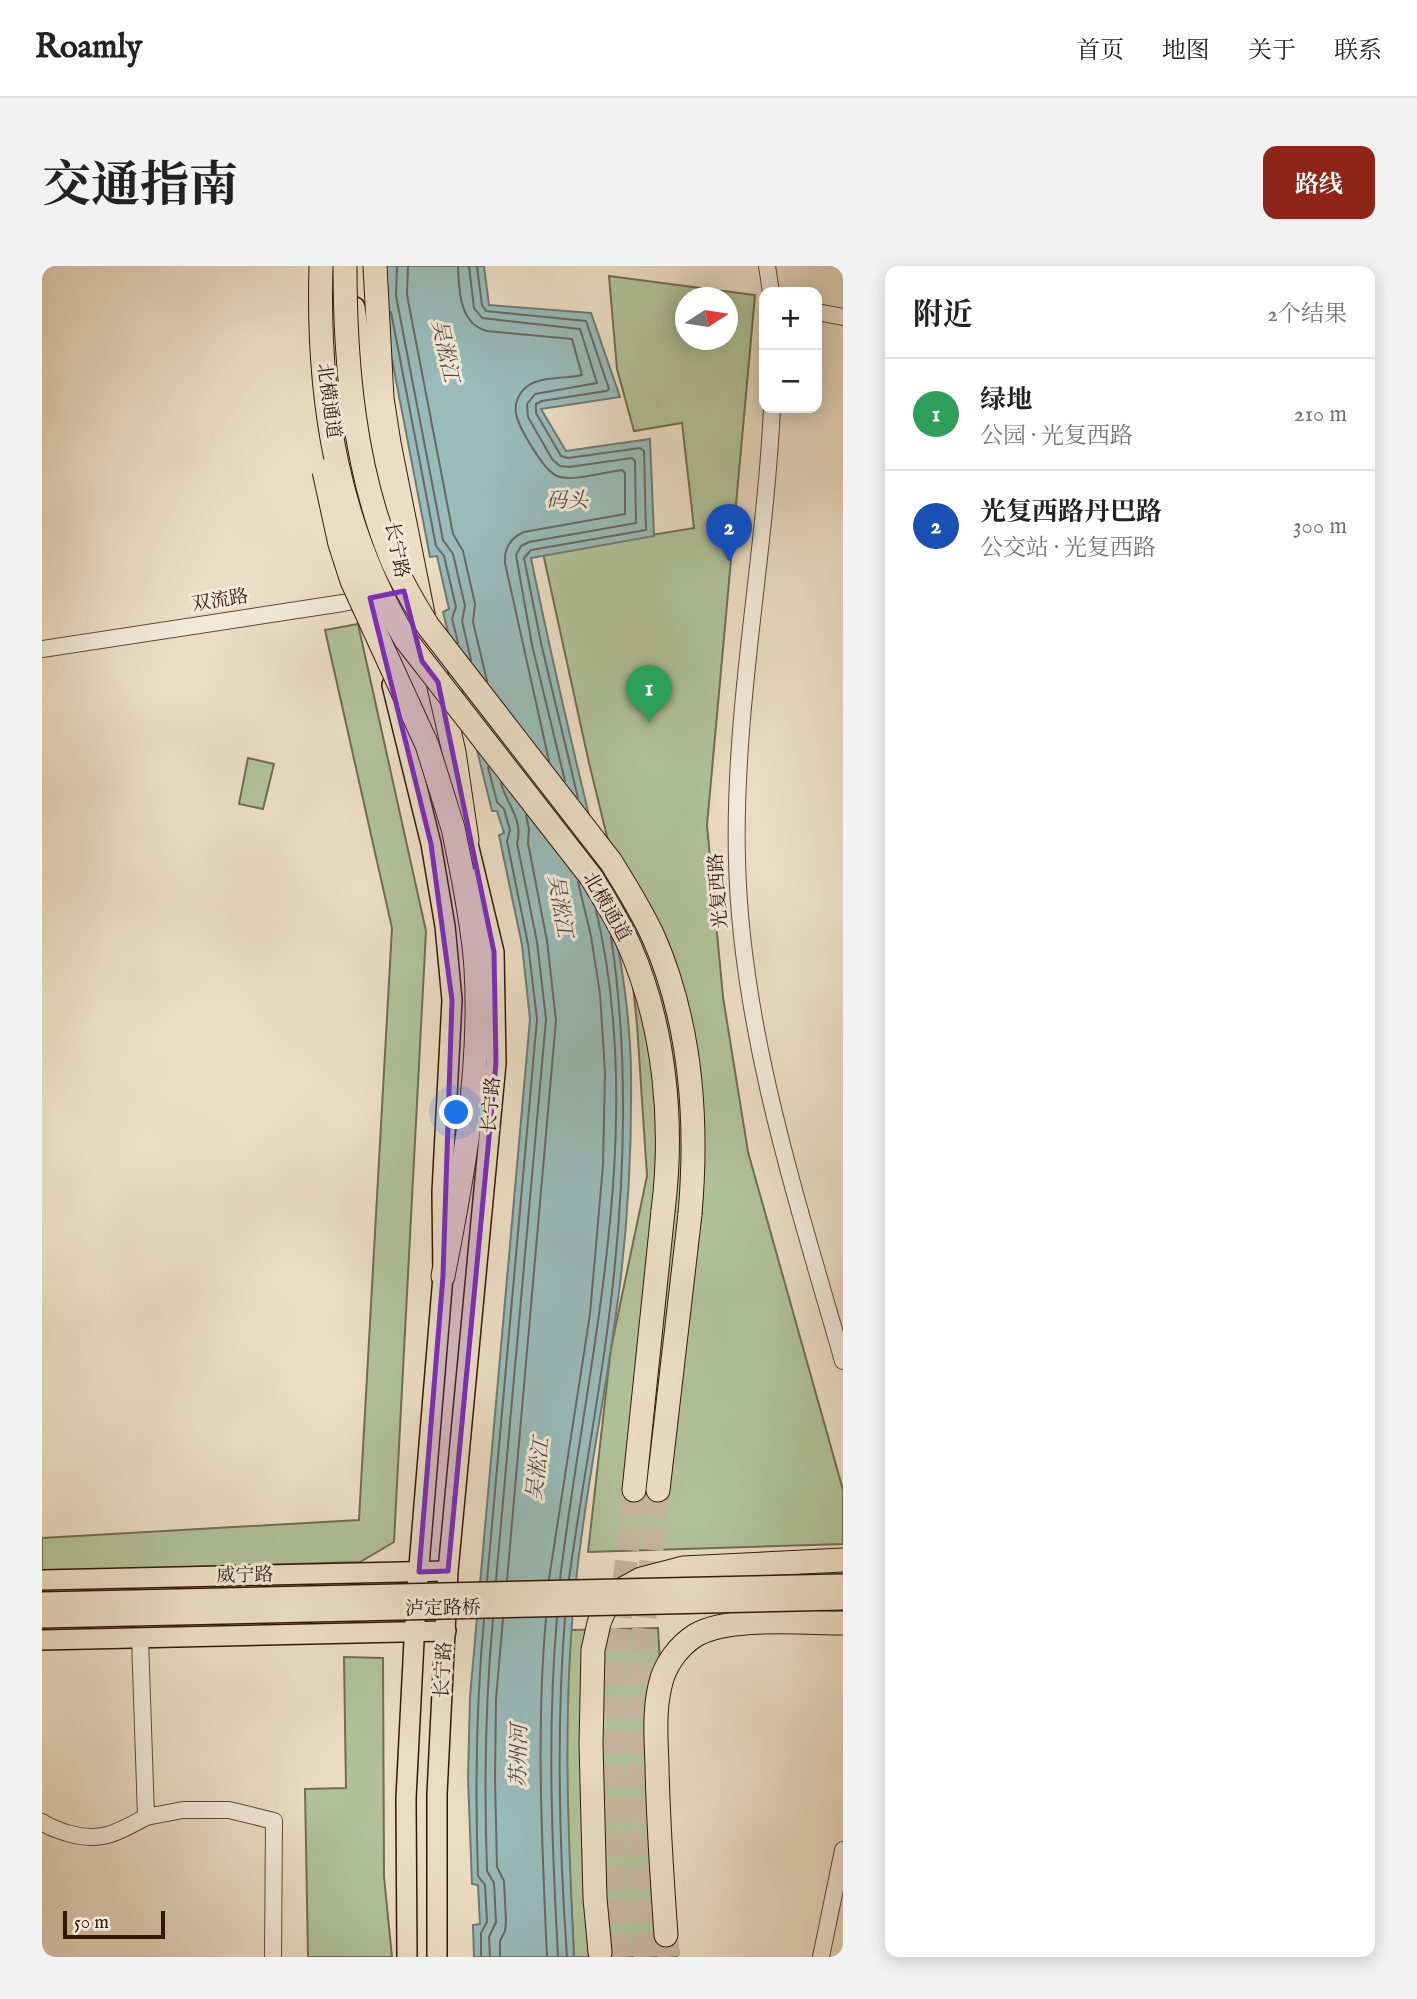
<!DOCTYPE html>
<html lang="zh">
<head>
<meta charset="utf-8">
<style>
  :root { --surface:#fff; --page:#f2f2f2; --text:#222; --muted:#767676; --line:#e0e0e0; --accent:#8f2418 }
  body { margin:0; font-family:"IM FELL English","Noto Serif SC",serif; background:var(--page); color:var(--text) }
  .controls { position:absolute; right:21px; top:21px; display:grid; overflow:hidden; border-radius:14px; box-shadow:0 4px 18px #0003 }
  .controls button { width:63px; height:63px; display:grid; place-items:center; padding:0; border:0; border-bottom:2px solid var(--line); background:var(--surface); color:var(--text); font:35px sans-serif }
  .compass { position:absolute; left:633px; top:21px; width:63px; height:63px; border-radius:50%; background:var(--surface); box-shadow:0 4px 18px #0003; rotate:78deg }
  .scale { position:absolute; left:21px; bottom:18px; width:102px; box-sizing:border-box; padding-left:7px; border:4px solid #34170a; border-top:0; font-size:19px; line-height:24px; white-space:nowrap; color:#34170a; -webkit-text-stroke:5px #f2e9d9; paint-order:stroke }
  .you { position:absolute; left:415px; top:847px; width:24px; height:24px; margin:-18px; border:5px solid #fff; border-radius:50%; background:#1a73e8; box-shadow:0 0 0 10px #1a73e833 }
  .badge { display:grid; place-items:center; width:46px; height:46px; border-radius:50%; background:var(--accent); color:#fff; font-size:23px; font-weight:700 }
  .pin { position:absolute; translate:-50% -58px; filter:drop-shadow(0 2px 4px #0008) }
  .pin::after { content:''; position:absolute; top:37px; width:24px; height:21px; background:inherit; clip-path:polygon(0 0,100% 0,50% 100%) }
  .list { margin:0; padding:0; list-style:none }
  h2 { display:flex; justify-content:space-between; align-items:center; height:91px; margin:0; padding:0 28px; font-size:30px }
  h2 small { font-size:23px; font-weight:400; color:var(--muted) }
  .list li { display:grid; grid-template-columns:46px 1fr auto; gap:21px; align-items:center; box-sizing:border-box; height:112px; padding:0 28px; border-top:2px solid var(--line) }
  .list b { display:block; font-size:26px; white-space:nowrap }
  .list p { margin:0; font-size:23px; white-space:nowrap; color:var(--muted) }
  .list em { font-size:23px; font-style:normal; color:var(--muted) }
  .map { position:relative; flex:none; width:801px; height:1691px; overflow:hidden; border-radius:14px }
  header { display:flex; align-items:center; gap:42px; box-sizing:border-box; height:98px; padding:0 35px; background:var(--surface); border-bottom:2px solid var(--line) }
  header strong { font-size:33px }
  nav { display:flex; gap:38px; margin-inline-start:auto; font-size:24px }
  .intro { display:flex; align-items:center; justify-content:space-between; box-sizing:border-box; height:168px; padding:0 42px }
  h1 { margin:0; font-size:49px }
  .button { padding:18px 32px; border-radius:14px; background:var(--accent); color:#fff; font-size:24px; font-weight:700 }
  main { display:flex; gap:42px; padding:0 42px }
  aside { flex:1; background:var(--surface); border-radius:14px; box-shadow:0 4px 18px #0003 }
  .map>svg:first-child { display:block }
  .green { fill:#b1c299; stroke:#726c52; stroke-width:2; fill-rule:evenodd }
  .water { fill:#99bbb9; stroke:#717973; stroke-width:2 }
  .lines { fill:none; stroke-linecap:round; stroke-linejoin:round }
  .shore { stroke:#666962; stroke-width:2 }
  .highway-tunnel { stroke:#c6b59f; stroke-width:23; stroke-dasharray:23 11; stroke-linecap:butt }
  .minor-casing { stroke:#624838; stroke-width:18 }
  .major-casing { stroke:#34170a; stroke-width:22 }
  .highway-casing { stroke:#34170a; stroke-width:25 }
  .minor { stroke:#f2e9d9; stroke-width:16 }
  .major { stroke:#ebddc4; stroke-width:19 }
  .highway { stroke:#ebddc4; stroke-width:23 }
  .major-bridge-casing { stroke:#34170a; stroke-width:22; stroke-linecap:butt }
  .highway-bridge-casing { stroke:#34170a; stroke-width:25; stroke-linecap:butt }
  .major-bridge { stroke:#ebddc4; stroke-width:19 }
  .highway-bridge { stroke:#ebddc4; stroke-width:23 }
  .marked { fill:#7b2cbf; fill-opacity:0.2; stroke:#7b2cbf; stroke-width:5; stroke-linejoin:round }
  .labels { text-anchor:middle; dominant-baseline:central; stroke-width:6; stroke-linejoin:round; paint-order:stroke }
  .street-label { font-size:19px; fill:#34170a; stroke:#f2e9d9 }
  .water-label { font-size:21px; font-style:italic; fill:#575047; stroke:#f2e9d9 }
</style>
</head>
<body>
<header>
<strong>Roamly</strong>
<nav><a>首页</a><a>地图</a><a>关于</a><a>联系</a></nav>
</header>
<div class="intro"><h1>交通指南</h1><a class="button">路线</a></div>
<main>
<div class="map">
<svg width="801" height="1691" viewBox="0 0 801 1691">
  <rect width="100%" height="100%" fill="#ebddc4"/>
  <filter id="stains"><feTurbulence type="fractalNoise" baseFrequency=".00286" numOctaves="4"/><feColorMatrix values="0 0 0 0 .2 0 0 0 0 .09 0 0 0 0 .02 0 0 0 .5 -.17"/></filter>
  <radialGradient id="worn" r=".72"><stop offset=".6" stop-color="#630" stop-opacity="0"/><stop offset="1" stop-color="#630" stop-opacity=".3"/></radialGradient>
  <g class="green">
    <path d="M567,10L713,29L665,559L681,731L706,886L801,1224V1278L546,1286L569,1082L605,910L595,758L583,644L547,497L501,287L652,262L640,157L592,165L575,103ZM643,32H685V74H643Z"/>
    <polygon points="316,358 384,665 352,1276 318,1296 0,1305 0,1272 317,1254 350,662 283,364"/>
    <polygon points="206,492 232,498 221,543 197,538"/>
    <polygon points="616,1362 635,1691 532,1691 524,1530 524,1447 529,1364"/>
    <polygon points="302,1391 341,1392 342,1611 350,1691 266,1691 263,1523 304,1522"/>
  </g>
  <path class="water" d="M339,0H442L447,39L549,47L578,131L499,143L524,185L608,173L612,270L489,292C506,375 525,458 545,541C566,629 588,716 589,807C590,889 585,974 573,1055C561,1142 543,1228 534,1315C520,1441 526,1565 532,1691H432L431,1659L438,1658L436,1619L430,1618L426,1512L428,1431L488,753L480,679L457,569L462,567L455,545H450L401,346L407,343L395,290L388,291L338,31Z"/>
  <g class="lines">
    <g class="shore">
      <polyline points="355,0 354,30 401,274 411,288 423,340 420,355 429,394"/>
      <polyline points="366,0 365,29 411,268 421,285 433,338 431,356 445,415"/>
      <path d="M416,0C417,24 417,58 445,65L530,73L540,109C524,113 502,110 487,119C478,125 472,136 474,147C476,161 502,205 515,210C530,216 563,206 580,204L583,207V248L482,266C468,272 462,282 463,297L507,495"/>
      <polyline points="427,0 432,42 440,52 538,63 555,117 493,128 485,138 486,151 510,193 518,200 527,201 590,192 593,195 594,257 487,276 479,280 474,289 490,379 523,515"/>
      <polyline points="435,0 440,39 444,45 544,55 567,123 564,125 500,135 494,138 494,147 519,190 526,192 598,182 602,185 604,264 489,284 482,292 499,377 536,532"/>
      <polyline points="349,46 394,280 402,290 414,341 410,352 416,377"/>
      <polyline points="507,1313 548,1048 561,899 563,806 558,728 549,670 536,616"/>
      <path d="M518,1313C545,1093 606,865 554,644"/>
      <path d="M527,1313C539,1225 556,1139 567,1051C583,925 588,797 569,671"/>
      <path d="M454,1314L504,753L495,676L475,577C482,554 464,537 459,517"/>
      <polyline points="465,1314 514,754 505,675 486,577 487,563 484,549"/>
      <polyline points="445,1315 495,753 486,678 465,575 468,564 462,543 455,536 446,501"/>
      <path d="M504,1352C494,1465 500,1578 505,1691"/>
      <path d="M515,1352C505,1465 510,1578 516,1691"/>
      <path d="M523,1352C514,1465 517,1578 525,1691"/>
      <path d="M439,1691V1667L445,1656L443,1619L436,1610C433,1524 434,1439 442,1353"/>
      <path d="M448,1691L447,1671L454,1656L452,1617L445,1605C442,1520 443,1438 451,1353"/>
      <polyline points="458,1691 458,1675 463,1665 464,1655 462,1615 455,1601 453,1512 454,1433 461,1353"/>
    </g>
    <g class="highway-tunnel">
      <polyline points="624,1669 627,1691"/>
      <polyline points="578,1691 569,1549 573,1399 592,1224"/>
      <polyline points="603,1691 593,1546 598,1400 616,1224"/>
    </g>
    <defs>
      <g id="minor">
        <polyline points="725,0 729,26"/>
        <polyline points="775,46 801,51"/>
        <path d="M730,142C723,293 691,443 695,595C699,764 755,934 801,1095"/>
        <polyline points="0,383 301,337 362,325"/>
        <polyline points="98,1372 104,1551 141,1544 187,1544 232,1555 231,1691"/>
        <path d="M0,1556C8,1562 16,1564 25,1567C58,1577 75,1567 104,1551"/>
        <polyline points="779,1691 801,1584"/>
      </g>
      <g id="major">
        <polyline points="313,41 324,120 355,287"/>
        <polyline points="363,330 378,389"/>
        <polyline points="350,419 389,578 403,660 410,734 400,926 401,1010 374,1336 364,1532 365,1691"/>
        <polyline points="0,1314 406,1305"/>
        <polyline points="0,1374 404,1365"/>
        <polyline points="395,1691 395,1528 406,1305 454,797 452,686 422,561"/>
      </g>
      <g id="highway">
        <polyline points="333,0 340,132 347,177 386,373 412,486 425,574"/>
        <path d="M401,1010C421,909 440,805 434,702C432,670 426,638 420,606"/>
        <polyline points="592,1224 621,945"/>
        <polyline points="616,1224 648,948"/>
        <path d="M624,1669C620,1612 616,1556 615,1499C614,1473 612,1445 618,1420C622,1400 636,1380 654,1369C688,1350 761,1357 801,1357"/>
        <polyline points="558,1686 553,1632 549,1478 551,1384 557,1357 564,1340 579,1324 599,1313 641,1302 801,1294"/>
      </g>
    </defs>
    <use href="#minor" class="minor-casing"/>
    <use href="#major" class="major-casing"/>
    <use href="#highway" class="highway-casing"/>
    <use href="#minor" class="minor"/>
    <use href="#major" class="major"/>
    <use href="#highway" class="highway"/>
    <defs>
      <g id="major-bridge">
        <polyline points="0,1336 801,1318"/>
        <polyline points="0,1352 801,1334"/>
      </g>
      <g id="highway-bridge">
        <path d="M279,0C275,134 295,258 364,374L549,611C563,634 577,656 588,681C623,762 632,858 621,945"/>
        <path d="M303,0C303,98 312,202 350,294C360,317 373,339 386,360L569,596C584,620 599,644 611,670C649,756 656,856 648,948"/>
        <polyline points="282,205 298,278 310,315 385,479 411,562 420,606"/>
      </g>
    </defs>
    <use href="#major-bridge" class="major-bridge-casing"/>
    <use href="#highway-bridge" class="highway-bridge-casing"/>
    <use href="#major-bridge" class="major-bridge"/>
    <use href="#highway-bridge" class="highway-bridge"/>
  </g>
  <path class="marked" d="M362,325L380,395L396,416L452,686L454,797L406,1305L377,1306L401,1010L410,734L389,578L328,332Z"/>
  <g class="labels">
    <g class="street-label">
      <text transform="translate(286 135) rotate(82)">北横通道</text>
      <text transform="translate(354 284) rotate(79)">长宁路</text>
      <text transform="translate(178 335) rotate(-9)">双流路</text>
      <text transform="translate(677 625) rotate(-94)">光复西路</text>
      <text transform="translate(564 641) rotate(60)">北横通道</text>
      <text transform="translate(450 839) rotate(-85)">长宁路</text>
      <text transform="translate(203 1310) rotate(-1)">威宁路</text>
      <text transform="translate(401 1343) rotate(-1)">泸定路桥</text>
      <text transform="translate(402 1404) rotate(-87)">长宁路</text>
    </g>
    <g class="water-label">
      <text transform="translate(402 85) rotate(78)">吴淞江</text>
      <text x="525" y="235">码头</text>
      <text transform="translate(517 640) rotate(81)">吴淞江</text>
      <text transform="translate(497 1203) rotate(-83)">吴淞江</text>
      <text transform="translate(478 1490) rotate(-89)">苏州河</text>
    </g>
  </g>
  <rect width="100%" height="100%" filter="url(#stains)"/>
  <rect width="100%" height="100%" fill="url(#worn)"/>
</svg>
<div class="controls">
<button>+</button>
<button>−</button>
</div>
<svg class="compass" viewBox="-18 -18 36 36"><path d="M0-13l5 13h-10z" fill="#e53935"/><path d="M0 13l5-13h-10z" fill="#767676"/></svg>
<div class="scale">50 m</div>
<div class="you"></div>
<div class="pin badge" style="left:607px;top:457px;background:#2e9e5b">1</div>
<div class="pin badge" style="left:687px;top:296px;background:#1a4fb4">2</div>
</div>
<aside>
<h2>附近<small>2个结果</small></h2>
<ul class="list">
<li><span class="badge" style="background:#2e9e5b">1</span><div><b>绿地</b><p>公园 · 光复西路</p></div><em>210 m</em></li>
<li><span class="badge" style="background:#1a4fb4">2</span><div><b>光复西路丹巴路</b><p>公交站 · 光复西路</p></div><em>300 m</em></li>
</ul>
</aside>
</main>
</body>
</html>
